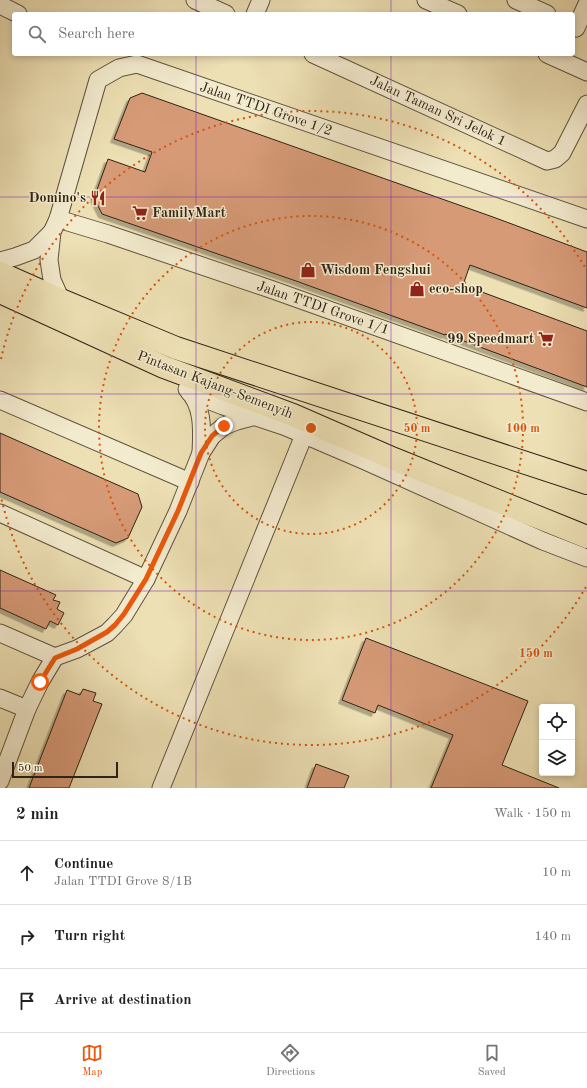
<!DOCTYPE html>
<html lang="en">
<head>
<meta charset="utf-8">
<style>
  :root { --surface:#fff; --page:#f6f6f6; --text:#202124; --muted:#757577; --line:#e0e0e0; --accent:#ea580c }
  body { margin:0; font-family:"Old Standard TT",serif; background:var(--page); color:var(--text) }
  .controls { position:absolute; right:12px; bottom:12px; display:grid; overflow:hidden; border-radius:4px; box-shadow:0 2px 6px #0003 }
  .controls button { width:36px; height:36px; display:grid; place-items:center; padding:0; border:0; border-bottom:1px solid var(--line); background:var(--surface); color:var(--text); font:20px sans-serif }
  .scale { position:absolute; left:12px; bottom:10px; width:106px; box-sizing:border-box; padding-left:4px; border:2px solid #302416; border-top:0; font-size:11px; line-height:14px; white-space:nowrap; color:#302416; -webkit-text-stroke:3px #f3ebce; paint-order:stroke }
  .stop { position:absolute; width:12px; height:12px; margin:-9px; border:3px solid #ea580c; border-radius:50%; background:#fff }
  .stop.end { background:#ea580c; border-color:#fff; box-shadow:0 1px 4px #0008 }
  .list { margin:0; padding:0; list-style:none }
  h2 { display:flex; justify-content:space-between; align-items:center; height:52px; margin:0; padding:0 16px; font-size:17px }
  h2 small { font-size:13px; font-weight:400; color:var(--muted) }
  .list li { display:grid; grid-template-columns:26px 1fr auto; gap:12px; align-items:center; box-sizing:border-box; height:64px; padding:0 16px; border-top:1px solid var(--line) }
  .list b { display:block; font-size:15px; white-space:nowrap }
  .list p { margin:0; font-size:13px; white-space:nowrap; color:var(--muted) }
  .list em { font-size:13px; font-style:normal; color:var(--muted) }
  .icon { flex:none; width:22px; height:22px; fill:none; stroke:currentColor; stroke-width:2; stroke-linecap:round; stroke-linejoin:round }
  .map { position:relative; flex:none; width:587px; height:788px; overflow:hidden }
  .search { position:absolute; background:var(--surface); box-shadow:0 2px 6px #0003; left:12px; right:12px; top:12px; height:44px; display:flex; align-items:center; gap:10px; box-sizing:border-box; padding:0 14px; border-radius:4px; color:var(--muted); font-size:15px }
  .sheet { height:244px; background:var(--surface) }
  nav { display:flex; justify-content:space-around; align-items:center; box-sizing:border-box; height:56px; border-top:1px solid var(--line); background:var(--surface); font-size:11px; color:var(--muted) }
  nav a { display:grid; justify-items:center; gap:2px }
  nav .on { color:var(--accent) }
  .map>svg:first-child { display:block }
  .building { fill:#d69a77; stroke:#302416; filter:url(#shadow) }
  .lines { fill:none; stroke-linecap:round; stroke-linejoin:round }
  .minor-casing { stroke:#5f533e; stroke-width:19 }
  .trunk-casing { stroke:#302416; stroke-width:24 }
  .minor { stroke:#f3ebce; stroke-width:17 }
  .trunk { stroke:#ede0b4; stroke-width:22 }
  .route { stroke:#ea580c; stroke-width:5 }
  .grid { fill:none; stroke:#7b2cbf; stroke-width:1; stroke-opacity:0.55 }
  .ring { fill:none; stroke:#d6540d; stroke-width:2; stroke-dasharray:2 4 }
  .labels { text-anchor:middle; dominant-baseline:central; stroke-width:3; stroke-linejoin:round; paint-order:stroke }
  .street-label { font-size:14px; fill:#302416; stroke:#f3ebce }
  .poi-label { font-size:14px; font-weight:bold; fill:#302416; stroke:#f3ebce; text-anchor:start }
  .centre { fill:#d6540d; stroke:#f3ebce; stroke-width:2 }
  .ring-label { font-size:12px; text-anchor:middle; font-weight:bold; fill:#d6540d; stroke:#f3ebce; stroke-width:3; stroke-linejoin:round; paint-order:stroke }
</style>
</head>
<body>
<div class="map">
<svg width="587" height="788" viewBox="0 0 587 788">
  <defs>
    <filter id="shadow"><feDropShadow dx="-3.5" dy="3.5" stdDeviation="0" flood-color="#0004"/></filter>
  </defs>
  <rect width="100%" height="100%" fill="#ede0b4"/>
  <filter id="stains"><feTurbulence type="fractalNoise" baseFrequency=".005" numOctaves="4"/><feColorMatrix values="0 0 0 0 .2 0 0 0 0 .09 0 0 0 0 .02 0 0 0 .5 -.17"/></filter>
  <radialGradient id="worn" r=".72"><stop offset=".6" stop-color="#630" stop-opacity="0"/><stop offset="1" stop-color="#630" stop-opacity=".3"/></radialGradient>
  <g class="building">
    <polygon points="142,93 493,217 587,252 587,308 470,265 463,285 587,331 587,387 445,334 445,335 296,281 102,214 94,198 108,159 145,172 152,152 114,139 130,98"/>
    <polygon points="0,433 138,494 142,507 128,538 116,543 0,492"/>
    <polygon points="0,570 56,595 53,600 60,602 57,609 64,613 58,625 50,621 46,629 0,608"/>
    <polygon points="366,638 528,701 502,765 559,788 431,788 453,735 378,705 375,713 342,700"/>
    <polygon points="83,689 96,693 93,701 102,704 69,788 29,788 67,690 80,695"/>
    <polygon points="316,764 349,776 344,788 307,788"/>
  </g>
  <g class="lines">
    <defs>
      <g id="minor">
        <polyline points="195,0 226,14"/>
        <polyline points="426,0 458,14"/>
        <polyline points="516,0 547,14"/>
        <polyline points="0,5 18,14"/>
        <polyline points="255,14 261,0"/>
        <polyline points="576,28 587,4"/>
        <polyline points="313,54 547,161 555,159 562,153 587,104"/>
        <polyline points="547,54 587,72"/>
        <polyline points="58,219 108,234 273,290 587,402"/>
        <polyline points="0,261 15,257 34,250 52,232"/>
        <polyline points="61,300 52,280 49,260 52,232 58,219 98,80 119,68 137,64 587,219"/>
        <path d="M187,389C204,406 202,431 201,453"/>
        <polyline points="190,393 223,406 286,427 363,460 543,541 587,558"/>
        <polyline points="0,400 190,482"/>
        <polyline points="0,513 146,579"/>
        <polyline points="0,633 55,657"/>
        <polyline points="55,657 77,649 107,633 115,625 124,615 146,579 178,511 201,453 212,436 224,426 237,421 256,416"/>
        <polyline points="0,698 27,709"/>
        <polyline points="0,781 27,709 40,682 55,657"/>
        <polyline points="161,788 304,435"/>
      </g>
      <g id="trunk">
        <polyline points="0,273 61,300 176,348 587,483"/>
        <polyline points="0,292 164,367 293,415 394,459 587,537"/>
      </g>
    </defs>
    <use href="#minor" class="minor-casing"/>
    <use href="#trunk" class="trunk-casing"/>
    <use href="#minor" class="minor"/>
    <use href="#trunk" class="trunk"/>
  </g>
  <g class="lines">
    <polyline class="route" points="40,682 55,658 77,649 107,632 115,625 124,614 146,579 178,511 201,453 212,436 224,426"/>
  </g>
  <path class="grid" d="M196,0V14M391,0V14M196,54V788M391,54V788M0,197H587M0,394H587M0,591H587"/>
  <g class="ring">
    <circle cx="311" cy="428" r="106"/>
    <circle cx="311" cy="428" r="212"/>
    <path d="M586 587A318 318 0 0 1 1 497M1 359A318 318 0 0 1 586 269"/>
  </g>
  <defs>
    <symbol id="restaurant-bare" viewBox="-9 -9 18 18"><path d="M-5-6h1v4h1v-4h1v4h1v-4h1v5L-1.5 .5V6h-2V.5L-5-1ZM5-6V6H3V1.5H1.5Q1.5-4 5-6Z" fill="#8f2418" stroke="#f3ebce" stroke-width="2.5" paint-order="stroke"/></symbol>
    <symbol id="supermarket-bare" viewBox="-9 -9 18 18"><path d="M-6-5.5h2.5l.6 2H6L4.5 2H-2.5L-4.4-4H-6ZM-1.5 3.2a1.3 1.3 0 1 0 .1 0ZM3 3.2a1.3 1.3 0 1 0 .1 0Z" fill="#8f2418" stroke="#f3ebce" stroke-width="2.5" paint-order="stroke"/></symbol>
    <symbol id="shop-bare" viewBox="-9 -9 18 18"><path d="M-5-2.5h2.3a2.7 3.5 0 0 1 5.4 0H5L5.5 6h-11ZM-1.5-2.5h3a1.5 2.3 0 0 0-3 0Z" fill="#8f2418" stroke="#f3ebce" stroke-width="2.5" paint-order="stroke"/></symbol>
  </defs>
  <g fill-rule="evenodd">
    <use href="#restaurant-bare" x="87" y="187" width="22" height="22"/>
    <use href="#supermarket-bare" x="129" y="202" width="22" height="22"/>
    <use href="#shop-bare" x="297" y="259" width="22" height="22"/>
    <use href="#shop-bare" x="406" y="278" width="22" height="22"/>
    <use href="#supermarket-bare" x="535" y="328" width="22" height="22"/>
  </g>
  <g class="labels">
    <g class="street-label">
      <text transform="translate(266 109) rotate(19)">Jalan TTDI Grove 1/2</text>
      <text transform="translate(438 111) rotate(25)">Jalan Taman Sri Jelok 1</text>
      <text transform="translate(323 308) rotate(19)">Jalan TTDI Grove 1/1</text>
      <text transform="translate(215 385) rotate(21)">Pintasan Kajang-Semenyih</text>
    </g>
    <g class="poi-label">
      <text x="86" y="198" text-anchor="end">Domino's</text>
      <text x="152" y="213">FamilyMart</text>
      <text x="320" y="270">Wisdom Fengshui</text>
      <text x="429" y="289">eco-shop</text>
      <text x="534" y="339" text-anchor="end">99 Speedmart</text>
    </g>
  </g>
  <circle cx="311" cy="428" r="6" class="centre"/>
  <g class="ring-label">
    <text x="417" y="432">50 m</text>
    <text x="523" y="432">100 m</text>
    <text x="536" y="657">150 m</text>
  </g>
  <rect width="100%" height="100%" filter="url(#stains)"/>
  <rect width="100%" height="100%" fill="url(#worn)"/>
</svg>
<div class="controls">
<button><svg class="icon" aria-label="locate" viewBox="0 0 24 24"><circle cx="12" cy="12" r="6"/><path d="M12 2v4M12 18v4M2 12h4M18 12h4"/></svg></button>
<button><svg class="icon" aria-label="layers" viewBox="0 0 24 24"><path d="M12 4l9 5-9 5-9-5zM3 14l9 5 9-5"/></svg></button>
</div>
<div class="scale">50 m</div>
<div class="stop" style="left:40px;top:682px"></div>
<div class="stop end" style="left:224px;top:426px"></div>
<div class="search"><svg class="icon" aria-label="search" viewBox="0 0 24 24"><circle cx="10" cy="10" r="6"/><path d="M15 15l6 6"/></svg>Search here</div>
</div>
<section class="sheet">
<h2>2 min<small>Walk · 150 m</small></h2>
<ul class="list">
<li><svg class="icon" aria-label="ahead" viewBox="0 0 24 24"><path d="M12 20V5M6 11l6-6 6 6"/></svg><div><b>Continue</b><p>Jalan TTDI Grove 8/1B</p></div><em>10 m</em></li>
<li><svg class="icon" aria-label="right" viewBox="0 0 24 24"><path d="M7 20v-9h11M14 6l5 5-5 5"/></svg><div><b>Turn right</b></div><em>140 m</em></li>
<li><svg class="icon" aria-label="arrive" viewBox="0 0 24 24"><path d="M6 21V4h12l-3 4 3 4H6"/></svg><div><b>Arrive at destination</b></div></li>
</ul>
</section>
<nav>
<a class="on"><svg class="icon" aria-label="map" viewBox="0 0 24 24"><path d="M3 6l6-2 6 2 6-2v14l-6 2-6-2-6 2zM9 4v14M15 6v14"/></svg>Map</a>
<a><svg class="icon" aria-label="directions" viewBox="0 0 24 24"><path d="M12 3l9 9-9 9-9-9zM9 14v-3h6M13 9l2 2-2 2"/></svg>Directions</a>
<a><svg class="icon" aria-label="saved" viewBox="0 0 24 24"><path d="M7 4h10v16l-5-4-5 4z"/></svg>Saved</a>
</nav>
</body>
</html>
